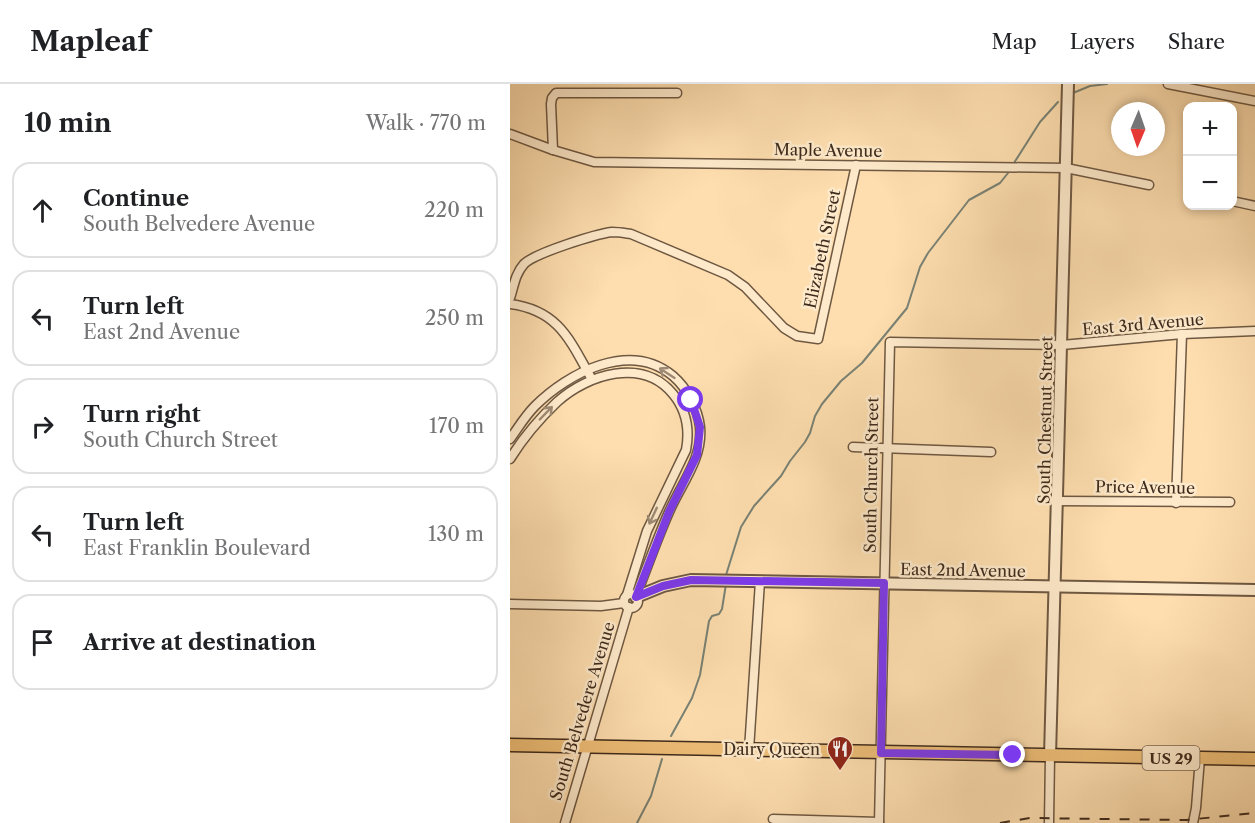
<!DOCTYPE html>
<html lang="en">
<head>
<meta charset="utf-8">
<style>
  :root { --surface:#fff; --page:#f6f6f6; --text:#202124; --muted:#757577; --line:#e0e0e0 }
  body { margin:0; font-family:"Libre Caslon Text",serif; background:var(--page); color:var(--text) }
  .controls { position:absolute; right:18px; top:18px; display:grid; overflow:hidden; border-radius:12px; box-shadow:0 3px 9px #0003 }
  .controls button { width:54px; height:54px; display:grid; place-items:center; padding:0; border:0; border-bottom:2px solid var(--line); background:var(--surface); color:var(--text); font:30px sans-serif }
  .compass { position:absolute; left:601px; top:18px; width:54px; height:54px; border-radius:50%; background:var(--surface); box-shadow:0 3px 9px #0003; rotate:182deg }
  .stop { position:absolute; width:18px; height:18px; margin:-14px; border:4px solid #7c3aed; border-radius:50%; background:#fff }
  .stop.end { background:#7c3aed; border-color:#fff; box-shadow:0 2px 6px #0008 }
  .list { margin:0; padding:0; list-style:none }
  h2 { display:flex; justify-content:space-between; align-items:center; height:78px; margin:0; padding:0 24px; font-size:26px }
  h2 small { font-size:20px; font-weight:400; color:var(--muted) }
  .list li { display:grid; grid-template-columns:39px 1fr auto; gap:18px; align-items:center; box-sizing:border-box; height:96px; margin:0 12px 12px; padding:0 12px; border:2px solid var(--line); border-radius:18px }
  .list b { display:block; font-size:22px; white-space:nowrap }
  .list p { margin:0; font-size:20px; white-space:nowrap; color:var(--muted) }
  .list em { font-size:20px; font-style:normal; color:var(--muted) }
  .icon { flex:none; width:33px; height:33px; fill:none; stroke:currentColor; stroke-width:2; stroke-linecap:round; stroke-linejoin:round }
  .map { position:relative; flex:none; width:745px; height:739px; overflow:hidden }
  header { display:flex; align-items:center; gap:36px; box-sizing:border-box; height:84px; padding:0 30px; background:var(--surface); border-bottom:2px solid var(--line) }
  header strong { font-size:28px }
  nav { display:flex; gap:33px; margin-inline-start:auto; font-size:21px }
  main { display:flex }
  aside { flex:1; background:var(--surface) }
  .map>svg:first-child { display:block }
  .lines { fill:none; stroke-linecap:round; stroke-linejoin:round }
  .stream { stroke:#798275; stroke-width:2 }
  .minor-casing { stroke:#6e5842; stroke-width:11 }
  .tertiary-casing { stroke:#6e5842; stroke-width:14 }
  .primary-casing { stroke:#3e2b1d; stroke-width:15 }
  .minor { stroke:#feeacb; stroke-width:8 }
  .tertiary { stroke:#feeacb; stroke-width:10 }
  .primary { stroke:#efbf78; stroke-width:12 }
  .rail { stroke:#3e2b1d; stroke-width:2; stroke-dasharray:10 10; stroke-linecap:butt }
  .oneway { stroke:#9e8a74 }
  .route { stroke:#7c3aed; stroke-width:8 }
  .labels { text-anchor:middle; dominant-baseline:central; stroke-width:5; stroke-linejoin:round; paint-order:stroke }
  .shield { fill:#feeacb; stroke:#786451; stroke-width:1.5 }
  .shield-label { font-size:15px; font-weight:bold; fill:#3e2b1d }
  .street-label { font-size:16px; fill:#3e2b1d; stroke:#feeacb }
  .poi-label { font-size:16px; fill:#3e2b1d; stroke:#feeacb; text-anchor:end }
</style>
</head>
<body>
<header>
<strong>Mapleaf</strong>
<nav><a>Map</a><a>Layers</a><a>Share</a></nav>
</header>
<main>
<aside>
<h2>10 min<small>Walk · 770 m</small></h2>
<ul class="list">
<li><svg class="icon" aria-label="ahead" viewBox="0 0 24 24"><path d="M12 20V5M6 11l6-6 6 6"/></svg><div><b>Continue</b><p>South Belvedere Avenue</p></div><em>220 m</em></li>
<li><svg class="icon" aria-label="left" viewBox="0 0 24 24"><path d="M17 20v-9H6M10 6l-5 5 5 5"/></svg><div><b>Turn left</b><p>East 2nd Avenue</p></div><em>250 m</em></li>
<li><svg class="icon" aria-label="right" viewBox="0 0 24 24"><path d="M7 20v-9h11M14 6l5 5-5 5"/></svg><div><b>Turn right</b><p>South Church Street</p></div><em>170 m</em></li>
<li><svg class="icon" aria-label="left" viewBox="0 0 24 24"><path d="M17 20v-9H6M10 6l-5 5 5 5"/></svg><div><b>Turn left</b><p>East Franklin Boulevard</p></div><em>130 m</em></li>
<li><svg class="icon" aria-label="arrive" viewBox="0 0 24 24"><path d="M6 21V4h12l-3 4 3 4H6"/></svg><div><b>Arrive at destination</b></div></li>
</ul>
</aside>
<div class="map">
<svg width="745" height="739" viewBox="0 0 745 739">
  <rect width="100%" height="100%" fill="#fedeaf"/>
  <filter id="stains"><feTurbulence type="fractalNoise" baseFrequency=".00333" numOctaves="4"/><feColorMatrix values="0 0 0 0 .2 0 0 0 0 .09 0 0 0 0 .02 0 0 0 .5 -.17"/></filter>
  <radialGradient id="worn" r=".72"><stop offset=".6" stop-color="#630" stop-opacity="0"/><stop offset="1" stop-color="#630" stop-opacity=".3"/></radialGradient>
  <g class="lines">
    <g class="stream">
      <polyline points="563,9 580,2 597,0"/>
      <polyline points="504,79 530,38 548,18"/>
      <polyline points="216,491 231,443 244,422 271,392 280,377 295,358 300,349 305,332 312,320 331,297 352,279 397,224 410,183 418,169 459,116 490,99 498,89"/>
      <polyline points="161,652 182,614 190,591 199,537 202,532 209,530 212,525 216,500"/>
      <polyline points="127,739 141,712 152,675"/>
    </g>
    <defs>
      <g id="minor">
        <polyline points="658,0 745,17"/>
        <polyline points="0,50 43,66 84,78 556,84 639,101"/>
        <polyline points="43,66 41,20 42,14 46,9 167,9"/>
        <polyline points="722,117 745,122"/>
        <path d="M0,214C4,202 5,190 14,180C25,169 86,150 102,148C109,148 114,149 121,150L218,191L235,203L274,244L287,252L308,255L346,81"/>
        <path d="M0,220C47,226 59,254 80,292"/>
        <path d="M0,355C8,344 15,332 25,322C58,289 120,256 163,292C177,304 188,325 190,343C193,375 171,400 159,428C147,455 137,484 126,512"/>
        <polyline points="343,363 481,368"/>
        <path d="M0,375C13,354 29,335 47,318C78,290 133,273 163,310C177,327 180,345 176,366L137,447L117,511"/>
        <polyline points="548,417 720,418"/>
        <polyline points="666,419 672,250"/>
        <circle cx="121" cy="517" r="7"/>
        <polyline points="0,520 91,522 114,519"/>
        <polyline points="239,666 250,497"/>
        <polyline points="263,735 369,738"/>
        <polyline points="55,739 119,523"/>
        <polyline points="369,739 380,258 552,261 672,250 745,247"/>
        <polyline points="539,739 540,672"/>
        <polyline points="683,739 686,724 690,674"/>
      </g>
      <g id="tertiary">
        <polyline points="126,513 153,502 181,496 745,506"/>
        <polyline points="540,672 558,0"/>
      </g>
      <polyline id="primary" points="0,661 745,675"/>
    </defs>
    <use href="#minor" class="minor-casing"/>
    <use href="#tertiary" class="tertiary-casing"/>
    <use href="#primary" class="primary-casing"/>
    <use href="#minor" class="minor"/>
    <use href="#tertiary" class="tertiary"/>
    <use href="#primary" class="primary"/>
    <polyline class="rail" points="490,739 520,734 676,736 745,729"/>
  </g>
  <defs><path id="oneway-shaft" d="M-6 0H5M1.5-3L5.5 0L1.5 3" fill="none" stroke-width="1.6" stroke-linecap="round" stroke-linejoin="round" transform="scale(1.5)"/></defs>
  <g class="oneway">
    <use href="#oneway-shaft" transform="translate(157 289) rotate(-147)"/>
    <use href="#oneway-shaft" transform="translate(36 329) rotate(-46)"/>
    <use href="#oneway-shaft" transform="translate(143 432) rotate(115)"/>
  </g>
  <g class="lines">
    <polyline class="route" points="181,316 190,343 187,371 159,428 126,513 153,502 181,496 374,499 371,669 503,671"/>
  </g>
  <defs>
    <symbol id="restaurant-pin" viewBox="-11 -11 22 30"><path d="M0 17L-7.5 6A9.5 9.5 0 1 1 7.5 6Z" fill="#8f2418" stroke="#feeacb"/><path d="M-5-6h1v4h1v-4h1v4h1v-4h1v5L-1.5 .5V6h-2V.5L-5-1ZM5-6V6H3V1.5H1.5Q1.5-4 5-6Z" fill="#fff"/></symbol>
  </defs>
  <g fill-rule="evenodd">
    <use href="#restaurant-pin" x="315" y="650" width="30" height="40"/>
  </g>
  <g class="labels">
    <rect class="shield" x="632.5" y="662" width="57" height="24" rx="4.5"/>
    <g class="shield-label">
      <text x="661" y="674">US 29</text>
    </g>
    <g class="street-label">
      <text transform="translate(318 66) rotate(1)">Maple Avenue</text>
      <text transform="translate(312 165) rotate(-78)">Elizabeth Street</text>
      <text transform="translate(633 240) rotate(-5)">East 3rd Avenue</text>
      <text transform="translate(535 336) rotate(-89)">South Chestnut Street</text>
      <text transform="translate(361 391) rotate(-89)">South Church Street</text>
      <text transform="translate(635 403) rotate(1)">Price Avenue</text>
      <text transform="translate(453 486) rotate(1)">East 2nd Avenue</text>
      <text transform="translate(72 627) rotate(-73)">South Belvedere Avenue</text>
    </g>
    <g class="poi-label">
      <text x="310" y="665">Dairy Queen</text>
    </g>
  </g>
  <rect width="100%" height="100%" filter="url(#stains)"/>
  <rect width="100%" height="100%" fill="url(#worn)"/>
</svg>
<div class="controls">
<button>+</button>
<button>−</button>
</div>
<svg class="compass" viewBox="-18 -18 36 36"><path d="M0-13l5 13h-10z" fill="#e53935"/><path d="M0 13l5-13h-10z" fill="#757577"/></svg>
<div class="stop" style="left:181px;top:316px"></div>
<div class="stop end" style="left:503px;top:671px"></div>
</div>
</main>
</body>
</html>
